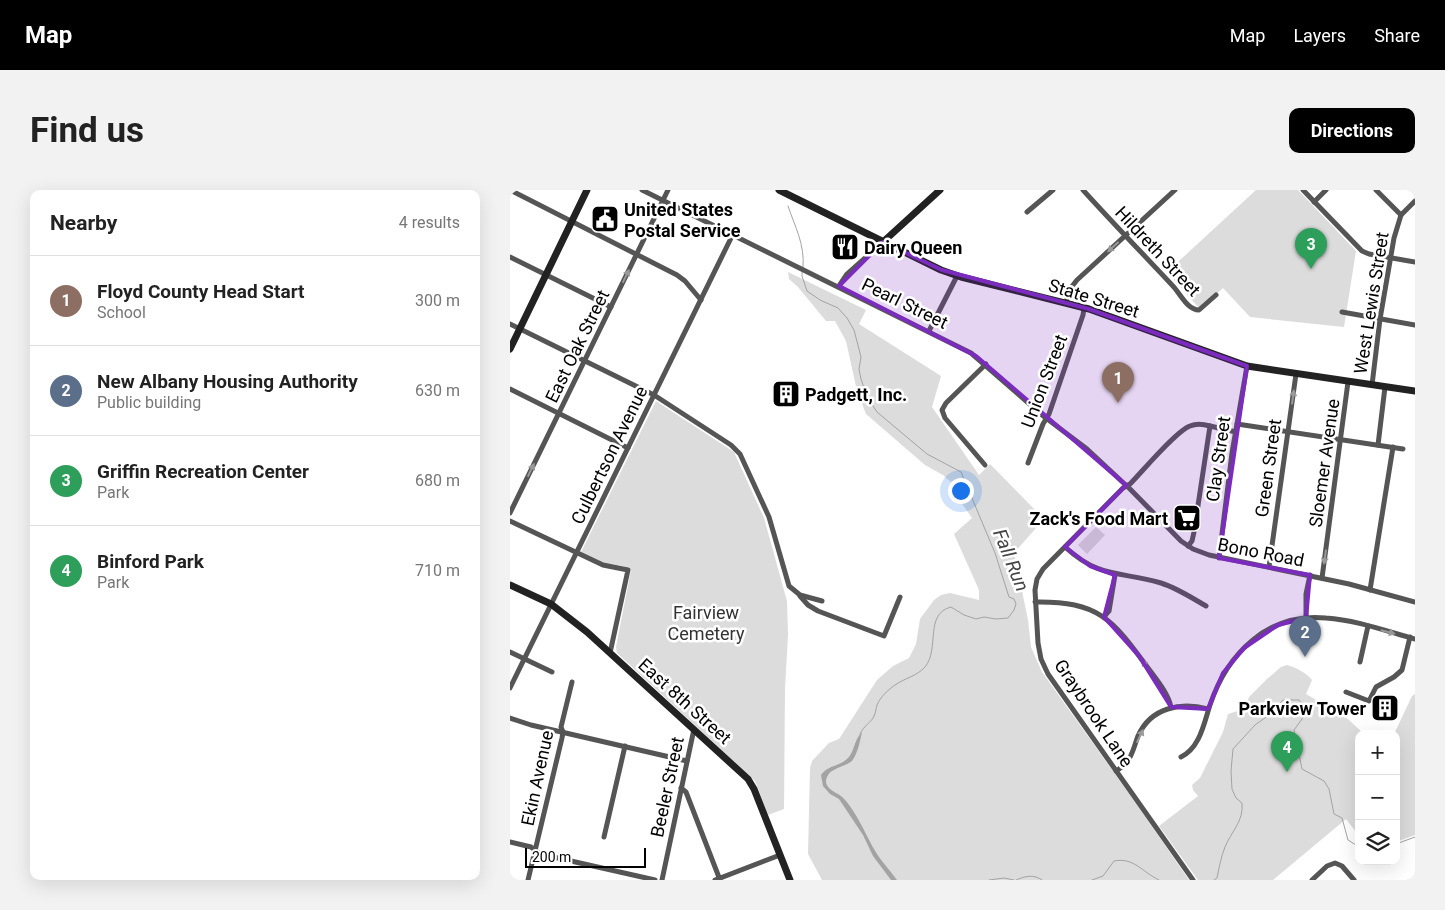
<!DOCTYPE html>
<html lang="en">
<head>
<meta charset="utf-8">
<style>
  :root { --surface:#fff; --page:#f2f2f2; --text:#222; --muted:#767676; --line:#e0e0e0; --accent:#000 }
  body { margin:0; font-family:Roboto,sans-serif; background:var(--page); color:var(--text) }
  .controls { position:absolute; right:15px; bottom:15px; display:grid; overflow:hidden; border-radius:10px; box-shadow:0 5px 20px #0002 }
  .controls button { width:45px; height:45px; display:grid; place-items:center; padding:0; border:0; border-bottom:1px solid var(--line); background:var(--surface); color:var(--text); font:25px sans-serif }
  .scale { position:absolute; left:15px; bottom:12px; width:121px; box-sizing:border-box; padding-left:5px; border:2px solid #000; border-top:0; font-size:14px; line-height:18px; white-space:nowrap; color:#000; -webkit-text-stroke:4px #fff; paint-order:stroke }
  .you { position:absolute; left:450px; top:300px; width:18px; height:18px; margin:-12px; border:4px solid #fff; border-radius:50%; background:#1a73e8; box-shadow:0 0 0 8px #1a73e833 }
  .badge { display:grid; place-items:center; width:32px; height:32px; border-radius:50%; background:var(--accent); color:#fff; font-size:16px; font-weight:700 }
  .pin { position:absolute; translate:-50% -41px; filter:drop-shadow(0 1px 2px #0008) }
  .pin::after { content:''; position:absolute; top:26px; width:18px; height:15px; background:inherit; clip-path:polygon(0 0,100% 0,50% 100%) }
  .list { margin:0; padding:0; list-style:none }
  h2 { display:flex; justify-content:space-between; align-items:center; height:65px; margin:0; padding:0 20px; font-size:21px }
  h2 small { font-size:16px; font-weight:400; color:var(--muted) }
  .list li { display:grid; grid-template-columns:32px 1fr auto; gap:15px; align-items:center; box-sizing:border-box; height:90px; padding:0 20px; border-top:1px solid var(--line) }
  .list b { display:block; font-size:19px; white-space:nowrap }
  .list p { margin:0; font-size:16px; white-space:nowrap; color:var(--muted) }
  .list em { font-size:16px; font-style:normal; color:var(--muted) }
  .icon { flex:none; width:28px; height:28px; fill:none; stroke:currentColor; stroke-width:2; stroke-linecap:round; stroke-linejoin:round }
  .map { position:relative; flex:none; width:905px; height:690px; overflow:hidden; border-radius:10px }
  header { display:flex; align-items:center; gap:30px; box-sizing:border-box; height:70px; padding:0 25px; background:var(--accent); color:#fff }
  header strong { font-size:24px }
  nav { display:flex; gap:28px; margin-inline-start:auto; font-size:18px }
  .intro { display:flex; align-items:center; justify-content:space-between; box-sizing:border-box; height:120px; padding:0 30px }
  h1 { margin:0; font-size:35px }
  .button { padding:12px 22px; border-radius:10px; background:var(--accent); color:#fff; font-size:18px; font-weight:700 }
  main { display:flex; gap:30px; padding:0 30px }
  aside { flex:1; background:var(--surface); border-radius:10px; box-shadow:0 5px 20px #0002 }
  .map>svg:first-child { display:block }
  .green { fill:#dcdcdc }
  .water { fill:#a3a3a3 }
  .lines { fill:none; stroke-linecap:round; stroke-linejoin:round }
  .stream { stroke:#a3a3a3; stroke-width:1 }
  .street { stroke:#555; stroke-width:5 }
  .secondary { stroke:#222; stroke-width:7 }
  .oneway { fill:#999 }
  .marked { fill:#7b2cbf; fill-opacity:0.2; stroke:#7b2cbf; stroke-width:4; stroke-linejoin:round }
  .labels { text-anchor:middle; dominant-baseline:central; stroke-width:5; stroke-linejoin:round; paint-order:stroke }
  .poi-label { font-size:18px; font-weight:bold; fill:#000; stroke:#fff; text-anchor:start }
  .street-label { font-size:18px; fill:#000; stroke:#fff }
  .park-label { font-size:18px; fill:#333; stroke:#fff }
  .water-label { font-size:19px; font-style:italic; fill:#444; stroke:#fff }
</style>
</head>
<body>
<header>
<strong>Map</strong>
<nav><a>Map</a><a>Layers</a><a>Share</a></nav>
</header>
<div class="intro"><h1>Find us</h1><a class="button">Directions</a></div>
<main>
<aside>
<h2>Nearby<small>4 results</small></h2>
<ul class="list">
<li><span class="badge" style="background:#8d6e63">1</span><div><b>Floyd County Head Start</b><p>School</p></div><em>300 m</em></li>
<li><span class="badge" style="background:#5c6f8a">2</span><div><b>New Albany Housing Authority</b><p>Public building</p></div><em>630 m</em></li>
<li><span class="badge" style="background:#2e9e5b">3</span><div><b>Griffin Recreation Center</b><p>Park</p></div><em>680 m</em></li>
<li><span class="badge" style="background:#2e9e5b">4</span><div><b>Binford Park</b><p>Park</p></div><em>710 m</em></li>
</ul>
</aside>
<div class="map">
<svg width="905" height="690" viewBox="0 0 905 690">
  <rect width="100%" height="100%" fill="#fff"/>
  <g class="green">
    <polygon points="746,0 788,0 846,61 834,137 740,127 713,98 690,119 657,82"/>
    <polygon points="278,82 356,120 349,134 431,186 422,217 469,285 480,274 534,329 504,363 518,430 521,457 532,482 625,612 679,690 312,690 298,664 300,578 302,571 319,553 329,549 367,490 383,476 399,468 406,454 410,429 424,410 431,405 440,403 469,410 469,400 444,344 462,328 453,315 442,293 433,285 415,275 356,224 347,201 336,151 325,131 316,131 288,97 279,89"/>
    <polygon points="146,211 224,262 254,328 277,411 278,445 275,498 274,619 258,625 245,591 107,463 106,457 121,380 113,376 94,373 71,362"/>
    <polygon points="586,337 595,345 577,364 568,355"/>
    <path d="M777,475C785,477 797,483 802,490L796,504L838,529L854,544H849V646L836,629L763,690H688L649,636L688,606L683,600L682,595L690,588L713,542L718,524L731,520L740,506L757,489L771,477Z"/>
    <polygon points="905,504 905,645 886,652 886,544 884,544 902,506"/>
  </g>
  <path class="water" d="M352,542C350,551 348,563 342,571C335,577 320,578 317,587C313,596 322,601 328,604C342,612 356,645 364,659C370,670 379,679 387,690H381L363,666L353,645L329,609L320,604L313,596L311,585C318,575 328,577 337,569C345,562 343,551 352,542Z"/>
  <g class="lines">
    <g class="stream">
      <path d="M278,16C285,37 295,54 293,78"/>
      <path d="M292,82V86L297,101L310,110L328,118L337,128L344,140L351,167L349,179L351,189L357,207L367,222L417,264L451,282L485,363L499,407L504,409L506,414L504,420L498,428L486,429L474,427L466,429L454,425L441,417C414,424 430,459 415,477C407,486 395,488 385,495C378,500 371,506 367,515C366,518 366,522 364,526C362,532 354,535 350,544"/>
      <polyline points="886,654 905,647"/>
      <polyline points="479,690 494,688 504,690"/>
      <path d="M506,690C515,686 524,684 532,690"/>
      <path d="M582,690L593,686L604,671C624,667 632,682 649,690"/>
      <path d="M704,690L707,688C709,678 711,667 715,657C721,642 734,631 732,613L726,608L722,599L721,581L723,559L745,535L759,525L773,510H789L795,518L792,529L784,540L792,579L814,591L819,599L824,624L832,628L838,650L846,655L849,654"/>
    </g>
    <g class="street">
      <polyline points="0,0 167,85 175,91 191,110"/>
      <polyline points="132,0 461,163 532,225 577,259 620,299 671,351 683,359 699,365 839,394 905,412"/>
      <path d="M573,0C602,32 632,63 662,95C670,103 677,120 689,120L706,105"/>
      <polyline points="793,0 852,61 859,64 905,72"/>
      <polyline points="866,0 891,25"/>
      <polyline points="904,0 905,1"/>
      <polyline points="804,12 816,0"/>
      <polyline points="517,22 543,0"/>
      <polyline points="0,67 101,117"/>
      <polyline points="329,96 337,84 373,52"/>
      <polyline points="556,113 560,99 567,90 665,0"/>
      <polyline points="832,122 905,135"/>
      <polyline points="0,134 144,205 221,255 230,264 259,327 279,396 290,405 312,411"/>
      <polyline points="419,141 447,86"/>
      <polyline points="862,195 870,129 884,48 891,25 905,11"/>
      <polyline points="0,199 118,258"/>
      <polyline points="727,234 893,259"/>
      <polyline points="868,255 875,197"/>
      <polyline points="518,273 533,234 539,224 573,125 574,118"/>
      <polyline points="475,275 435,228 432,220 436,213 476,174"/>
      <polyline points="0,323 158,0"/>
      <polyline points="0,331 93,375 118,380 100,463"/>
      <polyline points="678,356 682,351 684,342 700,236 726,242"/>
      <path d="M555,357C590,389 610,381 651,393C667,398 682,408 696,416"/>
      <polyline points="709,368 722,263 737,176"/>
      <polyline points="759,377 786,184"/>
      <polyline points="812,388 838,192"/>
      <polyline points="860,400 883,257"/>
      <polyline points="290,406 298,415 308,421 374,446 390,407"/>
      <path d="M525,412C589,411 602,429 638,478C646,489 658,503 661,517"/>
      <polyline points="594,427 599,421 605,385"/>
      <polyline points="796,428 796,404 800,385"/>
      <polyline points="0,462 42,482"/>
      <polyline points="850,472 858,436"/>
      <polyline points="0,498 223,44"/>
      <polyline points="836,502 859,511 866,497 884,487 892,480 900,447"/>
      <polyline points="0,528 21,535 177,571"/>
      <path d="M671,567C690,558 694,533 700,515C717,464 758,422 816,428C846,430 876,441 905,449"/>
      <path d="M606,581C622,571 622,562 628,546C641,517 671,512 698,519"/>
      <polyline points="171,598 176,602 210,690"/>
      <polyline points="94,647 115,556"/>
      <polyline points="0,652 21,657 30,664 145,690"/>
      <polyline points="18,690 52,548 53,542 51,537 62,492"/>
      <polyline points="152,690 184,539"/>
      <polyline points="205,690 270,665"/>
      <path d="M683,690L538,484L531,469L528,453L525,400L527,389L533,379L613,298L620,294C632,282 666,241 680,236C687,233 693,234 700,236"/>
      <polyline points="802,690 817,676 825,673 832,676 844,690"/>
    </g>
    <g class="secondary">
      <polyline points="269,0 382,56 431,80 451,87 579,119 737,176 905,201"/>
      <polyline points="373,52 430,0"/>
      <polyline points="0,159 77,0"/>
      <polyline points="0,395 41,414 77,442 238,589 244,599 280,690"/>
    </g>
  </g>
  <defs><path id="oneway-solid" d="M-6-.8H1V-3.2L6.5 0L1 3.2V.8H-6Z" transform="scale(1.25)"/></defs>
  <g class="oneway">
    <use href="#oneway-solid" transform="translate(603 57) rotate(138)"/>
    <use href="#oneway-solid" transform="translate(116 86) rotate(-64)"/>
    <use href="#oneway-solid" transform="translate(783 207) rotate(-82)"/>
    <use href="#oneway-solid" transform="translate(21 280) rotate(-64)"/>
    <use href="#oneway-solid" transform="translate(815 367) rotate(98)"/>
    <use href="#oneway-solid" transform="translate(878 442) rotate(14)"/>
    <use href="#oneway-solid" transform="translate(636 476) rotate(-126)"/>
    <use href="#oneway-solid" transform="translate(630 546) rotate(-65)"/>
  </g>
  <path class="marked" d="M373,52L432,80L579,119L737,176L709,368L800,385L796,428L768,435L734,458L713,483L698,519L661,517L629,466L594,427L605,385L580,376L555,357L616,295L466,166L329,96Z"/>
  <defs>
    <symbol id="civic-square" viewBox="-11 -11 22 22"><rect x="-9" y="-9" width="18" height="18" rx="4" fill="#000" stroke="#fff"/><path d="M-.6-6.5H3V-4.5H.6V-3L4-1V1h2V6H-6V1h2V-1L-.6-3ZM-1.2 2.5V6h2.4V2.5Z" fill="#fff"/></symbol>
    <symbol id="restaurant-square" viewBox="-11 -11 22 22"><rect x="-9" y="-9" width="18" height="18" rx="4" fill="#000" stroke="#fff"/><path d="M-5-6h1v4h1v-4h1v4h1v-4h1v5L-1.5 .5V6h-2V.5L-5-1ZM5-6V6H3V1.5H1.5Q1.5-4 5-6Z" fill="#fff"/></symbol>
    <symbol id="building-square" viewBox="-11 -11 22 22"><rect x="-9" y="-9" width="18" height="18" rx="4" fill="#000" stroke="#fff"/><path d="M-4-6H4V6H1V3H-1V6H-4ZM-2.5-4.3h1.7v1.8h-1.7ZM.8-4.3h1.7v1.8H.8ZM-2.5-1h1.7V.8h-1.7ZM.8-1h1.7V.8H.8Z" fill="#fff"/></symbol>
    <symbol id="supermarket-square" viewBox="-11 -11 22 22"><rect x="-9" y="-9" width="18" height="18" rx="4" fill="#000" stroke="#fff"/><path d="M-6-5.5h2.5l.6 2H6L4.5 2H-2.5L-4.4-4H-6ZM-1.5 3.2a1.3 1.3 0 1 0 .1 0ZM3 3.2a1.3 1.3 0 1 0 .1 0Z" fill="#fff"/></symbol>
  </defs>
  <g fill-rule="evenodd">
    <use href="#civic-square" x="79" y="13" width="32" height="32"/>
    <use href="#restaurant-square" x="319" y="41" width="32" height="32"/>
    <use href="#building-square" x="260" y="188" width="32" height="32"/>
    <use href="#supermarket-square" x="661" y="312" width="32" height="32"/>
    <use href="#building-square" x="859" y="502" width="32" height="32"/>
  </g>
  <g class="labels">
    <g class="poi-label">
      <text x="114" y="19">United States<tspan x="114" dy="21">Postal Service</tspan></text>
      <text x="354" y="57">Dairy Queen</text>
      <text x="295" y="204">Padgett, Inc.</text>
      <text x="658" y="328" text-anchor="end">Zack's Food Mart</text>
      <text x="856" y="518" text-anchor="end">Parkview Tower</text>
    </g>
    <g class="street-label">
      <text transform="translate(648 61) rotate(47)">Hildreth Street</text>
      <text transform="translate(584 108) rotate(17)">State Street</text>
      <text transform="translate(395 113) rotate(26)">Pearl Street</text>
      <text transform="translate(861 113) rotate(-81)">West Lewis Street</text>
      <text transform="translate(67 156) rotate(-64)">East Oak Street</text>
      <text transform="translate(534 191) rotate(-69)">Union Street</text>
      <text transform="translate(99 265) rotate(-64)">Culbertson Avenue</text>
      <text transform="translate(708 269) rotate(-82)">Clay Street</text>
      <text transform="translate(814 273) rotate(-82)">Sloemer Avenue</text>
      <text transform="translate(758 278) rotate(-82)">Green Street</text>
      <text transform="translate(751 362) rotate(11)">Bono Road</text>
      <text transform="translate(175 511) rotate(42)">East 8th Street</text>
      <text transform="translate(584 523) rotate(56)">Graybrook Lane</text>
      <text transform="translate(27 588) rotate(-78)">Ekin Avenue</text>
      <text transform="translate(157 597) rotate(-78)">Beeler Street</text>
    </g>
    <g class="park-label">
      <text x="196" y="422">Fairview<tspan x="196" dy="21">Cemetery</tspan></text>
    </g>
    <g class="water-label">
      <text transform="translate(501 370) rotate(68)">Fall Run</text>
    </g>
  </g>
</svg>
<div class="controls">
<button>+</button>
<button>−</button>
<button><svg class="icon" aria-label="layers" viewBox="0 0 24 24"><path d="M12 4l9 5-9 5-9-5zM3 14l9 5 9-5"/></svg></button>
</div>
<div class="scale">200 m</div>
<div class="you"></div>
<div class="pin badge" style="left:608px;top:213px;background:#8d6e63">1</div>
<div class="pin badge" style="left:795px;top:467px;background:#5c6f8a">2</div>
<div class="pin badge" style="left:801px;top:79px;background:#2e9e5b">3</div>
<div class="pin badge" style="left:777px;top:582px;background:#2e9e5b">4</div>
</div>
</main>
</body>
</html>
